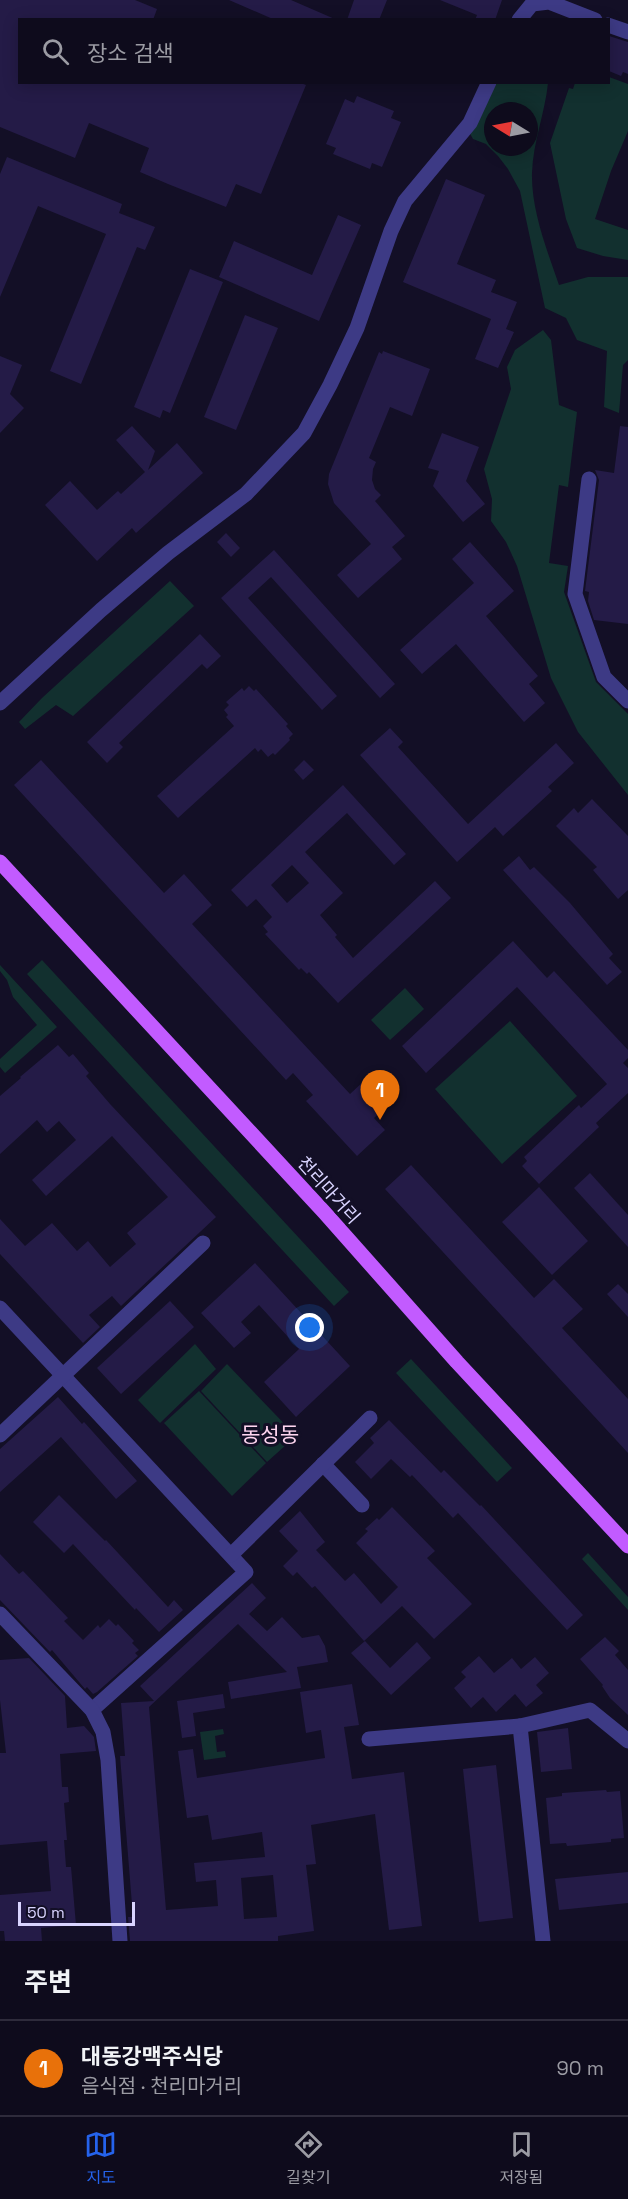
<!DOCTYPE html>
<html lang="ko">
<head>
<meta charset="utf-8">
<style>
  :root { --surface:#0e0b1c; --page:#171425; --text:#f1f3f6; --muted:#9b9ba3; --line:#2e2b3b; --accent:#2563eb }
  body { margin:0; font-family:"Space Grotesk","Noto Sans KR",sans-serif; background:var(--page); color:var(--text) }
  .compass { position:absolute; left:484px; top:102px; width:54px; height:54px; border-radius:50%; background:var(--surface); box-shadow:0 3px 15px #0003; rotate:280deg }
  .scale { position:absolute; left:18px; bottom:15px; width:117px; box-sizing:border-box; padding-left:6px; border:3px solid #d9d4ff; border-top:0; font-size:16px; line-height:21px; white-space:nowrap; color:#d9d4ff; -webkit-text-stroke:4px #130f26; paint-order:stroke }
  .you { position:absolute; left:310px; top:1328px; width:21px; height:21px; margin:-15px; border:4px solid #fff; border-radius:50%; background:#1a73e8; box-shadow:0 0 0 9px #1a73e833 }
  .badge { display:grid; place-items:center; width:39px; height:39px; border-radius:50%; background:var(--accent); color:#fff; font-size:20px; font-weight:700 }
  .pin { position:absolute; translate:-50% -50px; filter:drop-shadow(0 2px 3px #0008) }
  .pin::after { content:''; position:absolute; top:32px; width:21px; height:18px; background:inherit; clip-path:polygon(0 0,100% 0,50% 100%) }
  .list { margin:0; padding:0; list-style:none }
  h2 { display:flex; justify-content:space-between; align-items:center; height:78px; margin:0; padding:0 24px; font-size:26px }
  h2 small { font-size:20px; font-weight:400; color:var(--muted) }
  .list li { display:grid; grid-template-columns:39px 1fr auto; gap:18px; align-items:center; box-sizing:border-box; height:96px; padding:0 24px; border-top:2px solid var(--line) }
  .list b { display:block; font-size:22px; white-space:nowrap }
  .list p { margin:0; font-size:20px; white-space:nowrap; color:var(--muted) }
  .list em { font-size:20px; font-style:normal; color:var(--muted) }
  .icon { flex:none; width:33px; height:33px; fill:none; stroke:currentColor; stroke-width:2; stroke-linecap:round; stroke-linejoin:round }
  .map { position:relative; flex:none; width:628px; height:1941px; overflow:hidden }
  .search { position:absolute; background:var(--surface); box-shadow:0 3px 15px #0003; left:18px; right:18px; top:18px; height:66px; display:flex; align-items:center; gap:15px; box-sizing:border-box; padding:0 21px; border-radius:0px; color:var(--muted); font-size:22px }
  .sheet { height:174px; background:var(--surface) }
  nav { display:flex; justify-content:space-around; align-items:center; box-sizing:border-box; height:84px; border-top:2px solid var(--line); background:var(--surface); font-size:16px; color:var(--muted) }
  nav a { display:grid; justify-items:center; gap:3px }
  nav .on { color:var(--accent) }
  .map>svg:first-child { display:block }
  .green { fill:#12302f; fill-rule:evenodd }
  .building { fill:#241b47; fill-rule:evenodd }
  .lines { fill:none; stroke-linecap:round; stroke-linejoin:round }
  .minor { stroke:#3d3a85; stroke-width:15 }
  .major { stroke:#c25bff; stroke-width:15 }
  .labels { text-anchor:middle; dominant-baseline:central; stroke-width:6; stroke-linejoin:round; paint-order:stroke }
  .street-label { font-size:18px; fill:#d9d4ff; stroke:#130f26 }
  .quarter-label { font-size:21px; fill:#ffd6f0; stroke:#130f26 }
</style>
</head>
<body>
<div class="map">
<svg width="628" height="1941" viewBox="0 0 628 1941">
  <rect width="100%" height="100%" fill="#130f26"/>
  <g class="green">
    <polygon points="609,77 628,84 628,131 611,171 595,219 628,230 628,260 603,256 577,248 566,219 550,143 569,88 573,89 575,83 608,82"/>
    <path d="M495,83H548C545,113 533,142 532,173C531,210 547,250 559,285L588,277H628V360L623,365L619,413L604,407L607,351L577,340L566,318L545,308L520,191L508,169L498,156L486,144L473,139L468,130ZM493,111H529V147H493Z"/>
    <polygon points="543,330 551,340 559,405 577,412 568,487 559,485 549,563 568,566 564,592 596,682 628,714 628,795 578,732 551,678 517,566 506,542 491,521 492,499 484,469 511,389 507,367 515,350"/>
    <polygon points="170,581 194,606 73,716 56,705 25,729 19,722 42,698"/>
    <polygon points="42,960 349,1292 334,1306 27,974"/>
    <polygon points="0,965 57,1027 5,1073 0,1067 0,1059 37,1025 13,997 7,980 0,971"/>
    <polygon points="405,988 424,1009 390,1040 371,1020"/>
    <polygon points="510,1021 577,1096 502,1164 435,1089"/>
    <polygon points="195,1344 216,1369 160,1423 138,1400"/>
    <polygon points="411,1359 512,1468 497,1482 396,1373"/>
    <polygon points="227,1364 296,1436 267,1462 201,1391"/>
    <polygon points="199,1391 266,1463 232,1496 164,1423"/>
    <polygon points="588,1553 628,1597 628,1610 582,1559"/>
    <polygon points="223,1729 224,1734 215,1736 217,1752 225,1751 226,1757 204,1760 200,1732"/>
  </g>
  <g class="building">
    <polygon points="0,0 135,0 157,9 153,20 20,20 20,82 298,82 306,85 261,194 236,184 226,207 168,184 140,172 149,148 89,123 75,158 0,127"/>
    <polygon points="229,0 291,0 337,20 275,20"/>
    <polygon points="354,0 387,0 379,20 347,20"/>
    <polygon points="440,0 502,0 495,20 475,20 477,15"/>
    <polygon points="609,36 628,42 628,74 623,72 621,76 609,71"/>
    <polygon points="357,96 394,111 391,118 401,122 382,167 372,163 370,169 333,154 336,148 326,144 345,99 354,103"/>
    <polygon points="7,157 122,204 119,213 155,227 145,250 137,247 81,384 50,371 106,234 38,206 0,297 0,174"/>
    <polygon points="446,179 485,195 457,264 496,280 491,292 517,302 506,329 514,332 498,368 475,359 491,319 403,282"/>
    <polygon points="338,215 361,225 319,321 219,277 234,241 312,275"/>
    <polygon points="190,269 223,282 170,413 163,410 160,418 134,407"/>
    <polygon points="245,315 278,328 236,430 204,417"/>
    <polygon points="383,351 430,369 412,416 390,407 369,458 376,462 373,469 372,480 375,489 381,495 375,501 405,536 392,547 402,559 358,598 337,575 371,544 334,503 328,484 329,474 379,352 382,354"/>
    <polygon points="0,356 22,365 10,394 24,408 0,433"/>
    <polygon points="132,426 155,451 148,470 177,443 203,473 136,533 132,528 97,561 45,505 70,481 97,510 118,491 121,494 145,472 116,440"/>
    <polygon points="620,426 628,427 628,624 594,620 588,601 589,592 585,591 599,480 595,470 614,473"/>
    <polygon points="442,433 479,447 466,481 485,504 463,522 433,486 439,471 428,468"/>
    <polygon points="226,533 240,548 231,557 217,542"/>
    <polygon points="470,542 514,591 486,616 538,676 529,684 545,703 524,722 456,644 422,674 400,650 474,583 452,559"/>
    <polygon points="274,550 395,684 380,698 271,577 248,598 337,696 322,710 221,598"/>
    <polygon points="200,634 221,656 207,669 202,664 119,743 123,747 107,763 87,742"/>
    <polygon points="249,686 254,691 256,689 288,724 286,726 293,734 289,738 290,740 275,755 273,753 268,757 261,749 258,752 255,748 178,818 157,796 234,726 226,717 228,715 224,710 229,705 226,702 242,688 244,691"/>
    <polygon points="390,728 403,742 398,747 468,824 556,743 574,763 548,787 552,791 503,836 495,827 457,862 360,755"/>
    <polygon points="41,760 164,893 184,874 212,905 192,924 350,1094 365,1080 388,1105 374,1118 385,1130 357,1156 306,1101 313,1095 293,1073 286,1080 14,785"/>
    <polygon points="304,760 314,770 303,780 294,770"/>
    <path d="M343,785L406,854L394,865L347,813L305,852L343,893L320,915L337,935L335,937L353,958L435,881L451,898L338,1003L309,972L307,974L301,968L299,970L265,934L268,932L263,926L272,917L256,899L247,907L231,890ZM292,865L309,883L287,903L271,885Z"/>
    <polygon points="592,799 628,836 628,890 618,899 593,870 597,867 556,826 574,808 578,813"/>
    <polygon points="519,856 530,870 534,867 570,903 613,954 609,958 622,972 607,985 503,870"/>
    <polygon points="513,941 547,978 554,971 628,1050 628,1058 623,1063 628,1068 628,1093 596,1123 599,1127 539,1184 522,1166 527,1161 524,1157 579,1105 581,1108 607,1084 517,987 426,1073 402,1046"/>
    <polygon points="58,1045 69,1057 73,1054 89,1073 86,1076 110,1104 216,1217 121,1306 112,1296 89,1315 100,1327 83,1343 0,1254 0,1219 25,1246 52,1223 77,1251 88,1241 110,1267 136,1244 127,1233 168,1197 112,1136 46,1196 32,1180 76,1140 59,1121 47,1132 37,1120 0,1154 0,1096 21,1078 20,1077"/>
    <polygon points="411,1165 534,1298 554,1279 583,1309 562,1328 628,1399 628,1453 385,1189"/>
    <polygon points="590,1173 628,1215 628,1247 574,1188"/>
    <polygon points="539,1187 588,1241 552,1275 502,1222"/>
    <polygon points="255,1263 350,1366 296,1417 264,1382 299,1349 259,1305 241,1322 251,1333 234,1348 201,1313"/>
    <polygon points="618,1284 628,1294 628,1317 607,1294"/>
    <polygon points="170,1301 194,1327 121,1394 97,1368"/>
    <polygon points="58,1397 82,1424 84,1422 137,1481 116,1499 61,1437 0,1492 0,1449"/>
    <polygon points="389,1420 441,1473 444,1470 480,1506 481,1505 583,1615 567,1630 458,1513 453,1518 412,1475 410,1477 391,1459 371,1479 355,1462 374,1443 370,1438"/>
    <polygon points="59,1495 105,1541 106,1540 168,1607 174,1600 183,1610 159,1632 136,1608 135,1610 73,1544 64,1553 33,1522"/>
    <polygon points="392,1507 435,1551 427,1558 472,1604 434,1639 402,1606 364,1641 315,1586 312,1588 297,1572 293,1576 283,1566 298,1551 279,1531 300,1511 325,1542 316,1550 345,1581 354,1573 381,1604 398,1587 356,1543 368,1531 365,1529 377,1518 379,1520"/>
    <polygon points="0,1554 19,1574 23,1571 68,1618 64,1621 83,1640 98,1625 100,1628 109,1619 116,1626 118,1624 134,1641 132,1643 139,1650 135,1653 138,1656 97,1692 93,1694 87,1687 85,1689 52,1650 50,1652 0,1600"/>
    <path d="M252,1583L266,1598L249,1614L267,1631L282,1617L302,1638L319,1635L325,1646L328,1662L297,1667L301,1688L231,1699L228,1682L287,1672L238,1624L149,1707L166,1910L218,1906L216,1880L196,1882L194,1863L265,1857L262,1832L212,1840L208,1815L187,1818L178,1751L193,1749L197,1778L325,1758L321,1730L306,1733L300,1692L352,1684L359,1725L344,1727L352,1779L404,1772L422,1926L389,1930L375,1814L311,1825L316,1864L306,1865L314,1931L278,1936V1941H130L128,1917H133L120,1756H125L121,1703L154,1701L140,1686ZM273,1875L277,1917L244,1919L241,1878Z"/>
    <polygon points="605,1637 619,1651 615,1655 628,1670 628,1715 610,1698 602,1686 603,1685 580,1659"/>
    <polygon points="365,1641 390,1668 417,1642 431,1658 391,1695 351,1653"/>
    <polygon points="479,1656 494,1673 512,1658 521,1669 535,1657 549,1673 536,1685 543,1693 526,1707 515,1694 496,1712 483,1697 471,1708 454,1688 466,1677 461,1672"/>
    <polygon points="29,1658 65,1696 67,1728 84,1726 94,1737 96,1751 60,1754 62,1787 68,1787 69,1802 64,1803 67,1840 64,1840 66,1867 71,1867 76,1925 41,1928 42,1941 5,1941 4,1931 0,1931 0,1895 51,1891 47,1841 0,1845 0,1753 6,1753 0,1700 0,1660"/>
    <polygon points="223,1694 225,1708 193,1713 196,1736 182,1738 177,1701"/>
    <polygon points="568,1728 572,1769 541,1772 537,1732"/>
    <polygon points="496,1765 513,1918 479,1922 463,1769"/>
    <polygon points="606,1790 607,1792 620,1791 624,1838 611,1839 611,1842 567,1846 566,1843 550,1844 546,1798 562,1796 562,1793"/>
    <polygon points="628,1872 628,1903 559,1910 555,1879"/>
  </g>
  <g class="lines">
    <g class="minor">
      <polyline points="519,20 532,4 549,2 595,20"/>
      <polyline points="608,25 628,32"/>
      <polyline points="589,479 575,594 604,677 628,701"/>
      <polyline points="0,703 101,610 168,553 246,494 304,433 330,385 357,328 391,231 405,201 470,123 489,82"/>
      <polyline points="0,1308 246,1572 92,1710"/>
      <polyline points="0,1435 203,1243"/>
      <polyline points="323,1464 362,1505"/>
      <polyline points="231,1555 370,1418"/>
      <polyline points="0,1614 92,1710 103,1732 108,1760 120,1941"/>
      <polyline points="520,1726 543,1941"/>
      <polyline points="369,1739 520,1726 590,1710 628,1741"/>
    </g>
    <polyline class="major" points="0,862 324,1212 457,1362 628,1546"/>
  </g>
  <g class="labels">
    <g class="street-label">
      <text transform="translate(329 1190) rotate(48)">천리마거리</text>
    </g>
    <g class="quarter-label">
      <text x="270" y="1434">동성동</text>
    </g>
  </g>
</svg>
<svg class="compass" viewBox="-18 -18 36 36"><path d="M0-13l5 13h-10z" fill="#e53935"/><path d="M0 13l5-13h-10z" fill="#9b9ba3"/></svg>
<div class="scale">50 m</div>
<div class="you"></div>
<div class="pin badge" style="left:380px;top:1120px;background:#e8710a">1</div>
<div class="search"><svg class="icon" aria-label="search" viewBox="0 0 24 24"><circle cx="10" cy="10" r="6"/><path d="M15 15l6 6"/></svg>장소 검색</div>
</div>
<section class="sheet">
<h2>주변<small></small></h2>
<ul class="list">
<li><span class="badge" style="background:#e8710a">1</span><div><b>대동강맥주식당</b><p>음식점 · 천리마거리</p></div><em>90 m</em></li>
</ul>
</section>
<nav>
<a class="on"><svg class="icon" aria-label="map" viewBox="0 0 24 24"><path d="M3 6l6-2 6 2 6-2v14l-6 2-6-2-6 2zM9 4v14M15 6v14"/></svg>지도</a>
<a><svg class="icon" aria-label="directions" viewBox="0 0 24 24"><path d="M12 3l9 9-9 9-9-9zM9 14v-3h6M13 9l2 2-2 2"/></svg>길찾기</a>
<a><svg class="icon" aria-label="saved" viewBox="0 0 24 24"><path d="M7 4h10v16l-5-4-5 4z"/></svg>저장됨</a>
</nav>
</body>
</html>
